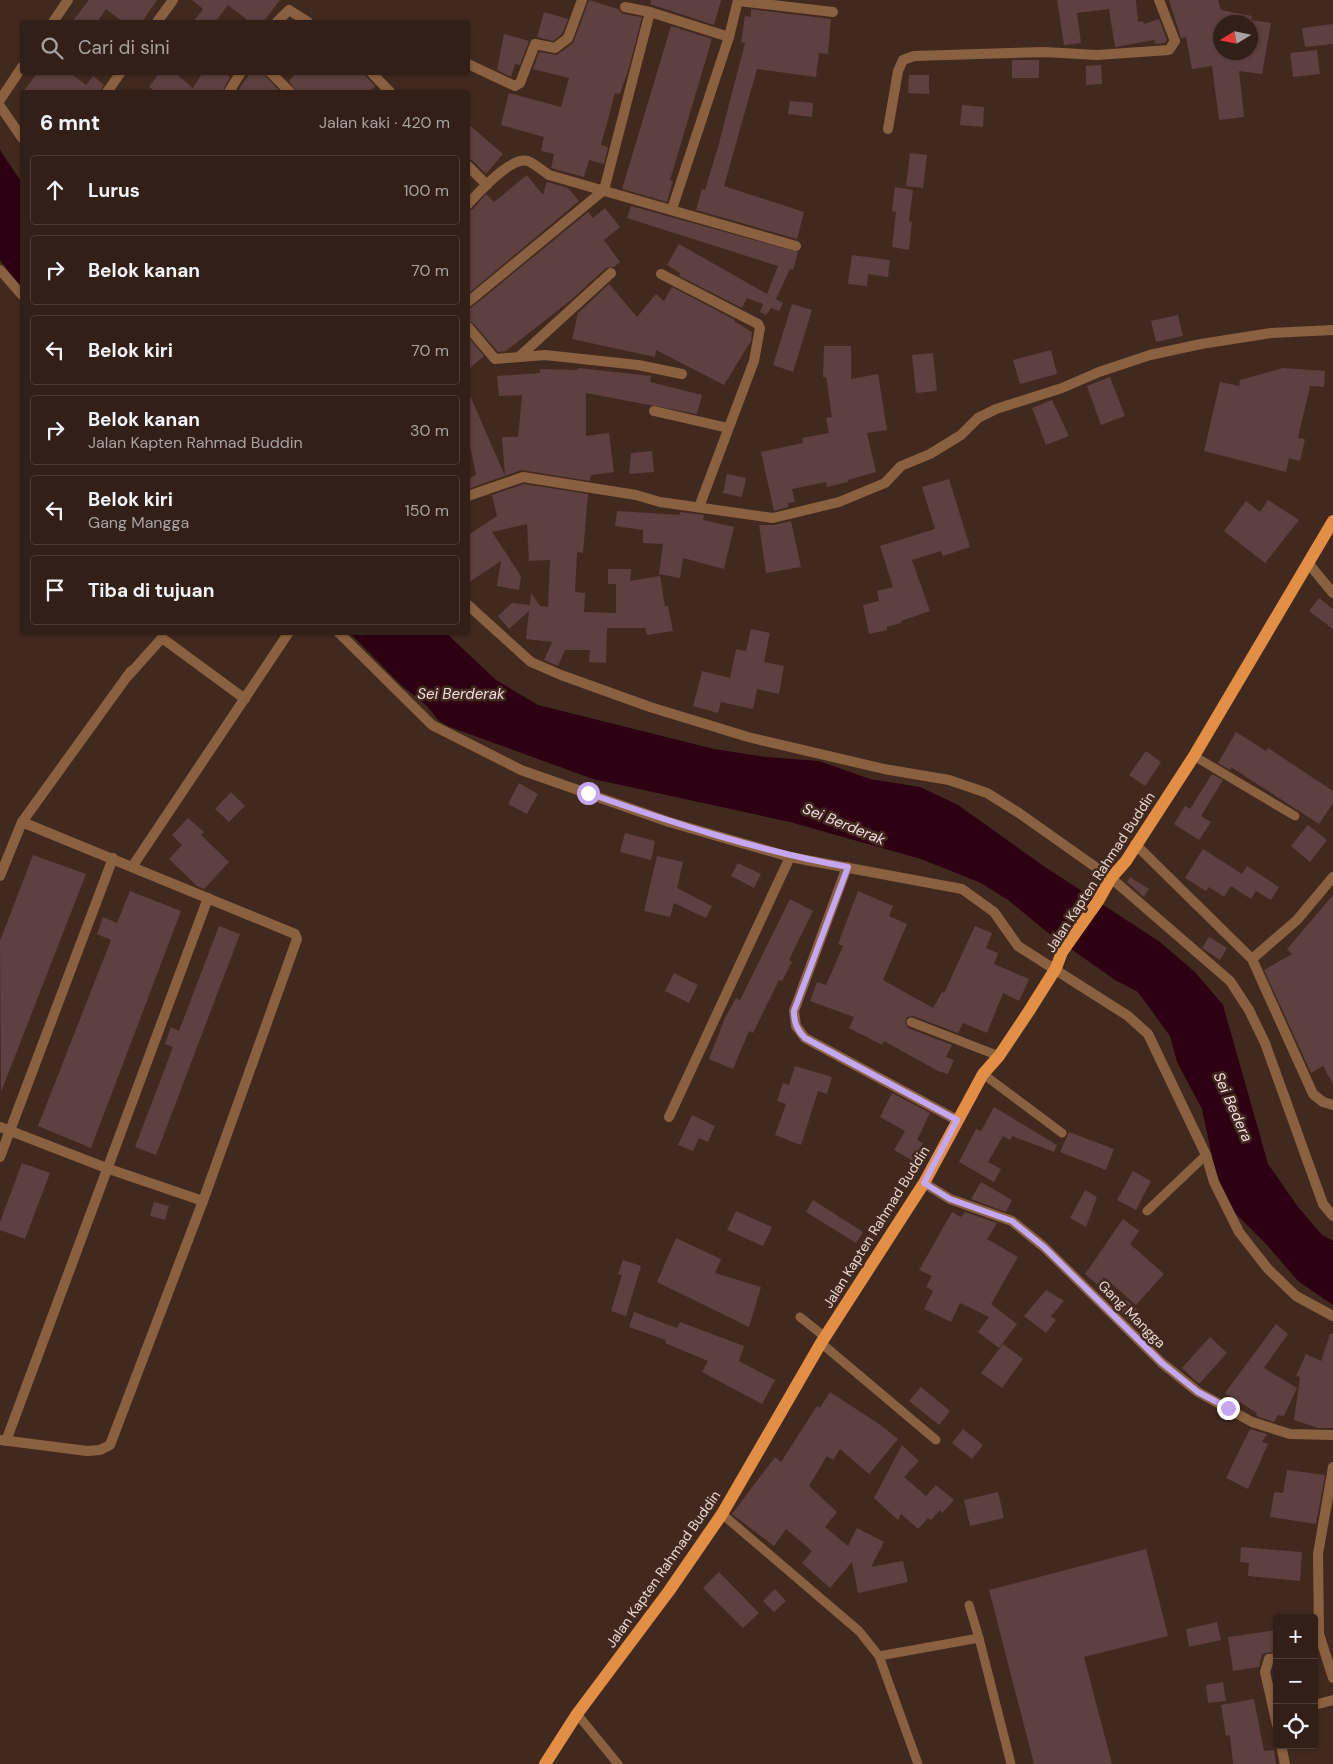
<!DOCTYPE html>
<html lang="id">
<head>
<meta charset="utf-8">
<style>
  :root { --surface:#321f17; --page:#3a2720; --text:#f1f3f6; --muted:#a8a2a1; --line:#4d3d36 }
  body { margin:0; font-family:"DM Sans",sans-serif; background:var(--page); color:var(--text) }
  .controls { position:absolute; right:15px; bottom:15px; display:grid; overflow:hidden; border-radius:5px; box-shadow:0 1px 4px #0004 }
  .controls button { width:45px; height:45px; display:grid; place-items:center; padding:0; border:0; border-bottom:1px solid var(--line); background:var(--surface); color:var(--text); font:25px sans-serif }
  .compass { position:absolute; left:1213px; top:15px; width:45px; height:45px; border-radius:50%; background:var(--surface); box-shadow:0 1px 4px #0004; rotate:260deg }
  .stop { position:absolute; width:15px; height:15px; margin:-11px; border:4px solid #c5a6f0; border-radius:50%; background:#fff }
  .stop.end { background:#c5a6f0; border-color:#fff; box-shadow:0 1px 5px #0008 }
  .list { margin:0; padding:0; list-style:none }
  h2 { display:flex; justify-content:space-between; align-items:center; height:65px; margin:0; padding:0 20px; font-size:21px }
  h2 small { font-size:16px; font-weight:400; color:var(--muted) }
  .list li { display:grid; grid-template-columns:32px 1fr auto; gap:15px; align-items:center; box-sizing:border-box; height:70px; margin:0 10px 10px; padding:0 10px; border:1px solid var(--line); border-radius:5px }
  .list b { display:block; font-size:19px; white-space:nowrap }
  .list p { margin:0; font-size:16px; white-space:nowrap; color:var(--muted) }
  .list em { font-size:16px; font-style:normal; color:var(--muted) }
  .icon { flex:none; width:28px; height:28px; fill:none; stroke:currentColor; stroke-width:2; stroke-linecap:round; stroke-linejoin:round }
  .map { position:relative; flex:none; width:1333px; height:1764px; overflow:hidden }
  .search { position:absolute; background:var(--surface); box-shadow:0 1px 4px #0004; left:20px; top:20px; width:450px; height:55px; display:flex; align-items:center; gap:12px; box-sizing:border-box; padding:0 18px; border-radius:5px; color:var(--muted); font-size:19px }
  .panel { position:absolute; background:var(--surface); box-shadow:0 1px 4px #0004; left:20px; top:90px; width:450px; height:545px; border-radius:5px }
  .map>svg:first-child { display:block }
  .water { fill:#2d0012 }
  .building { fill:#5d403f; fill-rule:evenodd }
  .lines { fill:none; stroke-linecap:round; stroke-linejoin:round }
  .lane { stroke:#8a6140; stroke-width:9 }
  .street { stroke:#8a6140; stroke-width:10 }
  .primary { stroke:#e28f45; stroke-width:12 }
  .route { stroke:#c5a6f0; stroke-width:6 }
  .labels { text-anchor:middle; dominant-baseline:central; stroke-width:5; stroke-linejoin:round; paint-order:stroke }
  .street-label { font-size:14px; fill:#e8d7d0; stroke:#42291f }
  .water-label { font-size:15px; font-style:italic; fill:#f4dde3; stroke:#42291f }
</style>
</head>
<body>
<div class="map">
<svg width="1333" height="1764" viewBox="0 0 1333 1764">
  <rect width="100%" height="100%" fill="#42291f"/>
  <g class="water">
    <polygon points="0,150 22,183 22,289 0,260"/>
    <polygon points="350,633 446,633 496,680 538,705 714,749 766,757 819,761 870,779 920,787 958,805 1042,865 1160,942 1195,972 1223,1005 1268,1164 1298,1207 1322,1235 1333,1241 1333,1305 1298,1281 1267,1245 1228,1206 1218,1185 1202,1109 1177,1062 1170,1036 1138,992 1115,980 1047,932 1008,900 981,883 921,859 790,822 593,779 450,727 439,721 427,706 401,685"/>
  </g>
  <g class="building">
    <polygon points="89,0 157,0 142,22 123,22 106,9 97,22 72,22"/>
    <polygon points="192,0 280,0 263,22 250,22 228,5 215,22 193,22 203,9"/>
    <polygon points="589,0 618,9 623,14 642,17 629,68 620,94 615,93 601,145 608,147 604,164 589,160 584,177 551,168 554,154 541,151 544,137 501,125 509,93 561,107 569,78 533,69 539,52 557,55 573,43"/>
    <polygon points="651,0 721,0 714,25 650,4"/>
    <polygon points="1057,0 1136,0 1138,22 1143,21 1144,24 1159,19 1167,40 1165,43 1156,44 1154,40 1115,47 1109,9 1077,13 1081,43 1064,45"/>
    <path d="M1169,0H1218L1221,10L1252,16L1251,20L1271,23L1262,74L1239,71L1244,117L1219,120L1212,66L1192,69L1186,37L1181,38ZM1220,22H1250V52H1220Z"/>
    <polygon points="751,9 831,19 828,54 819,53 816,77 757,69 724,186 804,212 797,239 696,210 702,189 705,190 718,147 745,43 741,42 745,16 751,17"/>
    <polygon points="544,12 568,19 562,34 553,41 537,37"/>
    <polygon points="1333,24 1333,44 1305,47 1302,28"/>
    <polygon points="671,26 712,39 670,180 673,181 667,202 622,189"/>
    <polygon points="504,34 529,41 520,65 515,64 511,77 497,70"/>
    <polygon points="1317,50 1320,74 1293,77 1290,53"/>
    <rect x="1012" y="60" width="27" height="18"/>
    <polygon points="1101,65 1102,84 1086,85 1086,66"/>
    <polygon points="38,72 69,72 86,85 93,76 104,85 100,92 23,92"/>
    <polygon points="160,72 174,72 193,88 203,72 222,72 230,77 222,92 156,92 149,87"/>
    <polygon points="251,72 261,72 281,92 237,92"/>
    <polygon points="297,72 362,72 375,86 370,92 297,92 289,81"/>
    <polygon points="909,75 929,75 929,94 908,93"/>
    <polygon points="790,101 813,103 812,117 788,114"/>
    <polygon points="962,105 984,107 983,127 960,125"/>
    <polygon points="468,124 503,154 486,174 473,161 468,159"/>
    <polygon points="910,153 927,155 923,188 906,186"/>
    <polygon points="527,175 543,195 547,182 568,188 579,201 468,294 468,211 473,209 486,194 494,202"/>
    <polygon points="895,187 913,190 909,221 912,222 909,250 892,247 896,212 892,211"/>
    <polygon points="631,206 798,252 793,270 790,269 776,299 783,303 779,311 771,308 766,315 760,312 763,304 747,298 742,308 679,276 680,273 667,265 679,244 767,294 778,266 627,218"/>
    <polygon points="605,208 620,227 604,240 620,262 614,267 606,268 571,300 506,351 498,352 473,323 468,320 468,309 472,307 588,212 593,218"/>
    <polygon points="852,255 890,260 888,277 868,274 867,286 848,284"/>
    <polygon points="609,284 637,317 656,294 664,301 672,287 735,320 734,321 752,332 751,341 724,385 656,350 655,357 572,339 578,313"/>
    <polygon points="792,304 812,310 793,372 773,365"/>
    <polygon points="1178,315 1183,336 1156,342 1151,321"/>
    <polygon points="468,337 484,356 468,370"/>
    <polygon points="824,346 851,346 851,379 878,374 887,430 867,433 876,472 848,480 848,482 827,487 826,482 792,489 795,502 788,503 788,507 774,511 761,452 803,443 802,438 829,433 826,418 832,417 826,377 823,377"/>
    <polygon points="1051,350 1057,374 1020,384 1013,360"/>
    <polygon points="933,353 937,391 916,393 912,355"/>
    <polygon points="578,368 651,376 650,382 702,395 697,414 586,393 586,436 609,433 614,472 591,475 590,481 521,470 468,489 468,479 476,475 470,446 468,447 468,391 505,476 502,437 518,437 522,395 499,396 497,376 540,373 540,369 578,370"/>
    <polygon points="1283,368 1325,371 1324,387 1310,386 1298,438 1305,439 1300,461 1289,458 1286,472 1204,451 1220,382 1239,386 1240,380"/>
    <polygon points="1110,377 1125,416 1101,425 1087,386"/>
    <polygon points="1052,400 1069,436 1046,445 1032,408"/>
    <polygon points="652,451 654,472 629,474 631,453"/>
    <polygon points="727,474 746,478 742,497 723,493"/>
    <polygon points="949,479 970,547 943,556 941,551 912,560 930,611 901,621 901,623 887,627 887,630 869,634 863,605 879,601 877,591 893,587 880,546 935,529 922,487"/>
    <polygon points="524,484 588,494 583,553 577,552 575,592 585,593 584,612 616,613 616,584 608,584 608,569 631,569 630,581 660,576 665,606 668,606 673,631 647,635 645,628 607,628 606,663 589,662 590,650 565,650 558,666 544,660 552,642 526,639 529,611 509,629 498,616 512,603 530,605 531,593 540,606 548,607 550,560 529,561 527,524 492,532 521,576 519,590 497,586 501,561 468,583 468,535 497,516 492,495"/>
    <polygon points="1268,500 1299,520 1265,563 1224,531 1246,501 1260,512"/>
    <polygon points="617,511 680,515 680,512 704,515 703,520 734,527 724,569 683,558 680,578 659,574 663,544 643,543 643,530 615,526"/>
    <polygon points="791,521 801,567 766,573 759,525 774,525"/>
    <polygon points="1319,598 1333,609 1333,629 1309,611"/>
    <polygon points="751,629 770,633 764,662 784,666 779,694 757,689 753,709 721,702 718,713 693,706 702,671 730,678 736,649 746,651"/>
    <polygon points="1236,732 1266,751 1268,748 1333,791 1333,803 1319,824 1231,767 1230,770 1218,763"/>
    <polygon points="1146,751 1161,762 1145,786 1129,775"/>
    <polygon points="1212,774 1223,780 1201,816 1211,822 1199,840 1174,824 1185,806 1190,809"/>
    <polygon points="519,783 538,794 527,814 508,804"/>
    <polygon points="231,792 245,806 229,822 215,809"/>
    <polygon points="188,818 204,832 201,835 229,862 204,889 197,886 169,859 182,845 172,835"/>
    <polygon points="1308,825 1327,840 1310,862 1291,846"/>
    <polygon points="625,833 655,841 651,860 620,852"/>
    <polygon points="1203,849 1242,874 1247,866 1279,887 1271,900 1256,891 1251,899 1231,886 1224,897 1209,887 1206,891 1185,878"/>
    <polygon points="33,855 86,874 1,1092 0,941"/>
    <polygon points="657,856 683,862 677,888 712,906 706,918 674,903 670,917 644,911"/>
    <polygon points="738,863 761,874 754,888 731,876"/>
    <polygon points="1130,877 1149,889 1144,897 1127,882"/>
    <polygon points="130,891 181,911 91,1148 38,1126 111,940 97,934 103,917 117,923"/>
    <polygon points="858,891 893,906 889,916 907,924 883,980 933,1008 942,992 944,993 975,926 992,933 986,948 998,953 994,964 1029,979 1019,1001 1003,993 987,1033 963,1023 958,1033 913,1016 907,1017 905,1022 908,1028 952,1045 946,1057 954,1060 948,1074 938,1071 884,1041 882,1045 849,1028 854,1017 810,1001 817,982 826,985 843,946 838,944"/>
    <polygon points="1333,895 1333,1084 1323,1066 1311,1073 1264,970 1292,954 1287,949"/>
    <polygon points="790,899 813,911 789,960 792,962 782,981 779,980 753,1033 749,1031 733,1069 709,1059 725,1018 736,998 740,1000"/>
    <polygon points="219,926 240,934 156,1155 135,1147 173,1047 165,1044 171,1027 179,1031"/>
    <polygon points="1209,937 1227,948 1220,960 1202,948"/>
    <polygon points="674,973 698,985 689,1003 665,991"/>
    <polygon points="795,1066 832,1077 827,1094 818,1091 801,1145 775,1135 786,1104 777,1101 783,1083 789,1085"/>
    <polygon points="892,1093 930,1113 917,1140 923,1143 913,1161 894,1150 905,1131 880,1117"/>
    <polygon points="994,1107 1057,1145 1054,1152 1012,1136 1010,1140 1003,1136 988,1162 1001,1169 994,1182 959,1162 976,1129 981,1131"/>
    <polygon points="692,1115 715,1126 708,1142 699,1138 693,1151 678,1145"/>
    <polygon points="1069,1132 1114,1149 1106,1170 1060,1152"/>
    <polygon points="22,1163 50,1173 25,1239 0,1230 0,1222"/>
    <polygon points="1133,1171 1151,1181 1136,1210 1117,1200"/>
    <polygon points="981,1182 1012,1200 1006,1212 971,1199"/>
    <polygon points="1085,1190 1097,1197 1086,1227 1070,1218"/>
    <polygon points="813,1200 863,1232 856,1243 806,1212"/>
    <polygon points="154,1202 169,1206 165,1220 150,1216"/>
    <polygon points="736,1211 772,1227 763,1246 727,1230"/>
    <polygon points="952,1212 961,1217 965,1212 997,1223 987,1239 1018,1257 991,1304 1017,1324 999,1348 978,1332 989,1317 960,1303 951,1322 924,1309 933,1291 926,1287 932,1276 919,1270"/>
    <polygon points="1123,1219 1139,1231 1130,1244 1164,1274 1136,1305 1104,1277 1098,1285 1085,1274"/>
    <polygon points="676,1238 721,1259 715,1273 761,1287 749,1327 657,1282"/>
    <polygon points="623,1260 641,1266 626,1316 611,1311 622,1275 618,1274"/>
    <polygon points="1046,1290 1064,1301 1051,1316 1056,1320 1046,1333 1024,1316"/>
    <polygon points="1126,1300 1137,1309 1128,1320 1118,1310"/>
    <polygon points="634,1312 677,1328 680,1322 744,1346 739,1361 775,1380 762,1404 702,1372 708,1361 665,1343 666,1340 629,1327"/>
    <polygon points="1276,1324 1288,1334 1264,1368 1297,1388 1284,1416 1278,1415 1274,1422 1256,1416 1257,1413 1225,1393"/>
    <polygon points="1330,1334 1333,1334 1333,1428 1318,1428 1294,1420 1300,1377 1296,1376 1306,1354 1321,1361"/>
    <polygon points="1210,1337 1227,1353 1199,1384 1182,1368"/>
    <polygon points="1003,1344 1023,1359 1002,1388 981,1373"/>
    <polygon points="921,1387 950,1411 939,1425 909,1401"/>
    <polygon points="830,1392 882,1426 898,1439 869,1474 840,1449 833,1460 827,1456 809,1486 837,1512 825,1527 848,1546 857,1528 884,1542 871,1567 903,1561 908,1582 858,1593 852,1562 830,1588 802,1563 812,1551 786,1529 774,1546 732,1514 775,1457 781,1462 817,1406 820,1408"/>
    <polygon points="963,1429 983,1445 972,1459 952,1443"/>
    <polygon points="1250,1429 1267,1434 1262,1442 1268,1444 1248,1489 1226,1478"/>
    <polygon points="902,1445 919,1461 904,1477 926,1496 936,1485 954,1500 942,1513 940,1510 931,1520 928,1518 918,1529 901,1514 898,1520 874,1498"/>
    <polygon points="1287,1470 1325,1475 1316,1524 1270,1517 1274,1492 1283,1493"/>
    <polygon points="998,1492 1004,1518 970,1526 964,1500"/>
    <polygon points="1241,1547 1302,1552 1300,1581 1248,1576 1249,1563 1240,1562"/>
    <polygon points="1146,1549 1168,1636 1084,1657 1112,1764 1034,1764 989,1590"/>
    <polygon points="719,1572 759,1613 743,1628 703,1588"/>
    <polygon points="775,1589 786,1601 774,1612 763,1601"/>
    <polygon points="1217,1622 1221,1640 1189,1647 1186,1629"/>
    <polygon points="1277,1630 1277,1651 1262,1654 1259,1667 1233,1671 1228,1637"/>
    <polygon points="1223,1682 1226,1701 1208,1703 1206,1685"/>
    <polygon points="1254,1699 1264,1751 1274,1750 1276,1764 1233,1764 1230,1735 1226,1736 1221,1705"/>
  </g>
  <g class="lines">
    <g class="lane">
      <polyline points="1194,756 1295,816"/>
      <polyline points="911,1022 999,1056"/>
      <polyline points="983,1074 1062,1133"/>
      <polyline points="1147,1211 1206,1155"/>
      <polyline points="800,1317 825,1337"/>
      <polyline points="821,1343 936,1440"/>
      <polyline points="722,1514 859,1631 879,1656 918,1764"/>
      <polyline points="979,1638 1011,1764"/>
      <polyline points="879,1656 979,1638 969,1605"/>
      <polyline points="577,1714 618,1764"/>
    </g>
    <g class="street">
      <polyline points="738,1 833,12"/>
      <polyline points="625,7 650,12 729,37"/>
      <polyline points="53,22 68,0"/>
      <polyline points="157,22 173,0"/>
      <polyline points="277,22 289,10 308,22"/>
      <polyline points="468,64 515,86 520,83 535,44 555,48 568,38 582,0"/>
      <polyline points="270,72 290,92"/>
      <polyline points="371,72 390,92"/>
      <polyline points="107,92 121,72"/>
      <polyline points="229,92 241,72"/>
      <polyline points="0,100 22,67"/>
      <polyline points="0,106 22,138"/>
      <polyline points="888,129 898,71 903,60 914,56 1044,52 1097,55 1169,50 1175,41 1159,0"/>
      <polyline points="468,166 487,185"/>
      <path d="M468,204C479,192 511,156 528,161C535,164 543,171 549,175L796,246"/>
      <polyline points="672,209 729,37 738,0"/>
      <polyline points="0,270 22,295"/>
      <polyline points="661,274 758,324 760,328 754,361 699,507"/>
      <polyline points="468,302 604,190 650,12"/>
      <polyline points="468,327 495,359 545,355 638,365 682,374"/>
      <polyline points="520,356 611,273"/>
      <polyline points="654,411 728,428"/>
      <polyline points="468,496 523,477 636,495 660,502 773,518 839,502 885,483 901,466 930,454 961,435 978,418 996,409 1062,388 1099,372 1150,355 1201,344 1271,333 1333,330"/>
      <polyline points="1308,563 1333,593"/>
      <polyline points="468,605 531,662 561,675 650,707 748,737 884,769 949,780 987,793 1019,813 1111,878 1230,981 1249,1010 1265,1043 1323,1204 1333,1216"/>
      <polyline points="338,632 432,725 521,770 669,822 790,857 962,889 994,912 1018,946 1128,1016 1148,1034 1206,1155 1214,1182 1239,1232 1268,1269 1296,1296 1333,1316"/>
      <polyline points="128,676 162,638 245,699"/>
      <polyline points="1135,844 1252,959 1313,1094 1323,1102 1333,1105"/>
      <polyline points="132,867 289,632"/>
      <polyline points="847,867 794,1011 796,1026 805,1038 957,1120"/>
      <polyline points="0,876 22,822 131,671"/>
      <polyline points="1252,959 1297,920 1333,877"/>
      <polyline points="669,1117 790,857"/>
      <polyline points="0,1127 109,1169 203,1201 297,939 295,934 22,822"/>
      <polyline points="0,1157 113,858"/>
      <polyline points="924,1183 950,1199 1012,1221 1044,1247 1162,1363 1198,1392 1252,1422 1290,1434 1333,1435"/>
      <polyline points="1,1440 87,1451 100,1450 110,1445 203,1201"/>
      <polyline points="6,1441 208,898"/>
      <polyline points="1319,1634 1333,1678"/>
      <polyline points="1314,1641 1319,1634 1318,1554 1333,1467"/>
      <polyline points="1277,1658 1269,1659 1265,1672 1277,1725"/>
      <polyline points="1314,1705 1333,1700"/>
      <polyline points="1281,1745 1285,1764"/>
    </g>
    <polyline class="primary" points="545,1764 577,1714 669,1591 722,1514 821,1343 924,1183 983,1074 999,1056 1029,1011 1056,968 1062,952 1098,901 1111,878 1126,861 1194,756 1333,521"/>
  </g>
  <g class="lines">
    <path class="route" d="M588,793C673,823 759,851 848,867L794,1011C794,1023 797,1030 805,1038L957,1120L924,1183L950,1199L1012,1221L1044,1247L1162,1363L1198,1392L1228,1408"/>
  </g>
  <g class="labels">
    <g class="street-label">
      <text transform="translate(1100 872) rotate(-57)">Jalan Kapten Rahmad Buddin</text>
      <text transform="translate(876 1227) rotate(-58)">Jalan Kapten Rahmad Buddin</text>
      <text transform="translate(1132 1314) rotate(45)">Gang Mangga</text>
      <text transform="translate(663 1569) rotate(-55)">Jalan Kapten Rahmad Buddin</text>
    </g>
    <g class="water-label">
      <text x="461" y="694">Sei Berderak</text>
      <text transform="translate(844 824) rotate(22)">Sei Berderak</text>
      <text transform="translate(1233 1107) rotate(66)">Sei Bedera</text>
    </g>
  </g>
</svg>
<div class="controls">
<button>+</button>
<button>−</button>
<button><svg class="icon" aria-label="locate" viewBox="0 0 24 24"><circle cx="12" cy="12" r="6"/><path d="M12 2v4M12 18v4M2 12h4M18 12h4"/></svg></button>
</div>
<svg class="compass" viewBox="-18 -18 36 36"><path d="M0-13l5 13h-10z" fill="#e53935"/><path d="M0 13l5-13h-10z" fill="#a8a2a1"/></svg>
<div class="stop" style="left:588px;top:793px"></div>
<div class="stop end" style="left:1228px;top:1408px"></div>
<div class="search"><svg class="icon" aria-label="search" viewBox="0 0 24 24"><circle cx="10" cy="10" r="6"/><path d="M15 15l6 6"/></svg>Cari di sini</div>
<section class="panel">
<h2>6 mnt<small>Jalan kaki · 420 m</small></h2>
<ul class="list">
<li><svg class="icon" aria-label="ahead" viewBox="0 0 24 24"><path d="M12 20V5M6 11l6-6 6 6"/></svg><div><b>Lurus</b></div><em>100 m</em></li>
<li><svg class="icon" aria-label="right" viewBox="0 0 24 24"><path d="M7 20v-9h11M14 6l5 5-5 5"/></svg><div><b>Belok kanan</b></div><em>70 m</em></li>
<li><svg class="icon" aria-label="left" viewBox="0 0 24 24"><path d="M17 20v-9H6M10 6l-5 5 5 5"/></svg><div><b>Belok kiri</b></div><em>70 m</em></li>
<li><svg class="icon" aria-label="right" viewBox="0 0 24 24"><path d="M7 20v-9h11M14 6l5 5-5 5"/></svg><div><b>Belok kanan</b><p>Jalan Kapten Rahmad Buddin</p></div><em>30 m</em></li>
<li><svg class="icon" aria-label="left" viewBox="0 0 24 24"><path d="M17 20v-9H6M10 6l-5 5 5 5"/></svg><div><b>Belok kiri</b><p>Gang Mangga</p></div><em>150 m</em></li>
<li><svg class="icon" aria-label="arrive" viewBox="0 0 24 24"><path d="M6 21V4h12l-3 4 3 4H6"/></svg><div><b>Tiba di tujuan</b></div></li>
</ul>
</section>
</div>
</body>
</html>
